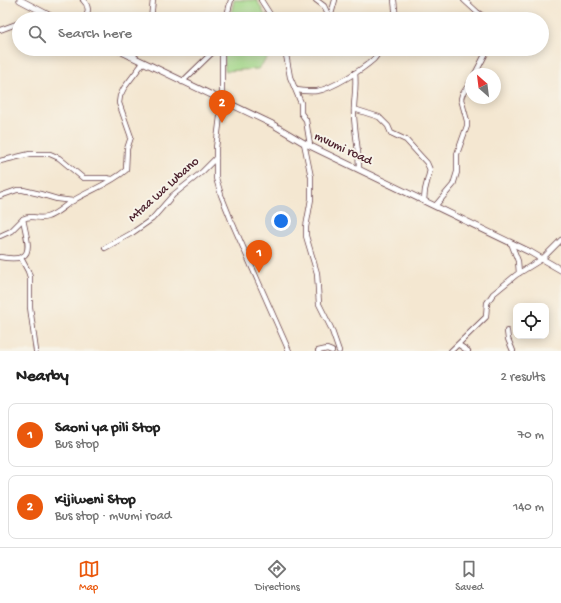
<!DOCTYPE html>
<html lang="en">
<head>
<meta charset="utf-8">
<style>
  :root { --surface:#fff; --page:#f6f6f6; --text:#222; --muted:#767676; --line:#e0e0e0; --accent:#ea580c }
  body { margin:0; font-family:"Gochi Hand",sans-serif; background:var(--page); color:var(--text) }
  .controls { position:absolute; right:12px; bottom:12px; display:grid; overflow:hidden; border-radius:8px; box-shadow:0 2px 10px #0003 }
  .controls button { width:36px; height:36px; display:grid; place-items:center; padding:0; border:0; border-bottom:1px solid var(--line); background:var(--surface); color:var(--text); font:20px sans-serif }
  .compass { position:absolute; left:465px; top:68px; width:36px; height:36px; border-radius:50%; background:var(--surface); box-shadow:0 2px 10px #0003; rotate:332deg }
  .you { position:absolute; left:281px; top:221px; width:14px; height:14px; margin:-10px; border:3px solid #fff; border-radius:50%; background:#1a73e8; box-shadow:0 0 0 6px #1a73e833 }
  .badge { display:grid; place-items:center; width:26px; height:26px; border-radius:50%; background:var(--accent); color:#fff; font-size:13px; font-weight:700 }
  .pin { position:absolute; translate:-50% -33px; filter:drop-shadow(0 1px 2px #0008) }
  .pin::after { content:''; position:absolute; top:21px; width:14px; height:12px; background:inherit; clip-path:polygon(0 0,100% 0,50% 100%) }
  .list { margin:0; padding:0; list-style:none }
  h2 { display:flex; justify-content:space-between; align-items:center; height:52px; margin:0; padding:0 16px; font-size:17px }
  h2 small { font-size:13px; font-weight:400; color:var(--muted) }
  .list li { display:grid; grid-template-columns:26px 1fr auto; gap:12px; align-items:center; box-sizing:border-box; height:64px; margin:0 8px 8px; padding:0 8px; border:1px solid var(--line); border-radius:8px }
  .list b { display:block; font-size:15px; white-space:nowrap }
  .list p { margin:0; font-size:13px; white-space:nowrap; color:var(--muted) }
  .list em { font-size:13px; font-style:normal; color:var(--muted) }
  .icon { flex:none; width:22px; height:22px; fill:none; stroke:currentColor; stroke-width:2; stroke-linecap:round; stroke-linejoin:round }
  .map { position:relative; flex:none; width:561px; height:351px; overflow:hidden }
  .search { position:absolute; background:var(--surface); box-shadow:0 2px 10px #0003; left:12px; right:12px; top:12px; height:44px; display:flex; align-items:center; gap:10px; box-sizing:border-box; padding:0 14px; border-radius:22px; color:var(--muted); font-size:15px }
  .sheet { height:196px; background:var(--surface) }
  nav { display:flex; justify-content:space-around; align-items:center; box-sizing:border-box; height:56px; border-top:1px solid var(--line); background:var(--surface); font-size:11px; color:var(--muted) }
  nav a { display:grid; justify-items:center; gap:2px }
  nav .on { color:var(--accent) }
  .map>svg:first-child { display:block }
  .green { fill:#a2d788; stroke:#767b5a }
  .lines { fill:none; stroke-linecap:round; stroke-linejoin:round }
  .minor-casing { stroke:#643d44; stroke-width:6 }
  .tertiary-casing { stroke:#643d44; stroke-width:7 }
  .minor { stroke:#fff; stroke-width:4.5 }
  .tertiary { stroke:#fff; stroke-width:5.5 }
  .labels { text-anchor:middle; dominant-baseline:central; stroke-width:4; stroke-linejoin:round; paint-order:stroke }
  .street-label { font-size:13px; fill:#4a1f2b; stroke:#f7f3e8 }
</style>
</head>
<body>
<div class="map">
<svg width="561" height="351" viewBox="0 0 561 351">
  <rect width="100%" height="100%" fill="#f7f3e8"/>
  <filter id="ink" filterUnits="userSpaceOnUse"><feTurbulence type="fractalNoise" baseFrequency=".025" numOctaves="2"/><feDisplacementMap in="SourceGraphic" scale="8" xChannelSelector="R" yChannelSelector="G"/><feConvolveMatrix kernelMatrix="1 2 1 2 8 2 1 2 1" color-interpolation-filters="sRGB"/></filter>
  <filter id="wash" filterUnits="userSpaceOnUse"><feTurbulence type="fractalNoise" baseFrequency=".012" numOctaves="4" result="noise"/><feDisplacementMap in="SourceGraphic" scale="16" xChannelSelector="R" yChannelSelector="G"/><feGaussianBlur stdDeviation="0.9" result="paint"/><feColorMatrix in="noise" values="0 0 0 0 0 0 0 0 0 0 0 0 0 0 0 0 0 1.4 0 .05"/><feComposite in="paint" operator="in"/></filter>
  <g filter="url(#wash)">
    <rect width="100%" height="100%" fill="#f4e7d1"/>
    <g class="green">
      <polygon points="234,0 257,0 267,19 230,19"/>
      <polygon points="224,49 275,49 258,69 225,71"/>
    </g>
  </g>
  <g filter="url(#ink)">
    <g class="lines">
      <defs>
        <g id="minor">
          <path d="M83,0C89,6 89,11 85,19"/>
          <polyline points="261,0 273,19"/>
          <polyline points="316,0 324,6 330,19"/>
          <polyline points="394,0 396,19"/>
          <polyline points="464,0 477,12 487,19"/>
          <polyline points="330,18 335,0"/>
          <polyline points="151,19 153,0"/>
          <polyline points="226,19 231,0"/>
          <polyline points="0,30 19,23"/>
          <polyline points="222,49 222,101 216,148 216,178 221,195 231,220 289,351"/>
          <polyline points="285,49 290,77 301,103 301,113 306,120 310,145"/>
          <polyline points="131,57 141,49"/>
          <path d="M355,73C357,88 353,102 354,116C355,134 359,152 359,169"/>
          <polyline points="475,74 488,49"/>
          <polyline points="182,82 216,49"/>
          <path d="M296,90C303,91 310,92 317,91C332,89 363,69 374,59C377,56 378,52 381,49"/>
          <polyline points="354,109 379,117 388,126 391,133 406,140 427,163 430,170 425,190 424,200"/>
          <polyline points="304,143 311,177 311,199 306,227 306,236 317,273 319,304 331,328 339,351"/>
          <polyline points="0,161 30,154 50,154 59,158 83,178 106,178 112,179"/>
          <polyline points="0,196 17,190 23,190 40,194 57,199 73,201"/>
          <polyline points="436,205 453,185 457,172 457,154 467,126 467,121 461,99 462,95 471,81"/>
          <polyline points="0,236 11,231 23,219"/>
          <polyline points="511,243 518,261 519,273"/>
          <polyline points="105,248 132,233 152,219 173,195 202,172 216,158"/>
          <path d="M0,257C37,264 28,245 23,219C32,214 38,220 47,217C57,214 65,205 74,200C91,190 111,183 126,170L127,149L131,137L119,103L120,96L124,88L143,63"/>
          <polyline points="21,258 28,271 30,277 30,307 36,351"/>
          <polyline points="507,331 508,339 513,351"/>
          <polyline points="459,345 468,351"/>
          <polyline points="318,351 327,349 332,351"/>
          <polyline points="451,351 486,317 487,303 493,294 516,275 542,259 561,240"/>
        </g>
        <g id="tertiary">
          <polyline points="20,0 56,19"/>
          <polyline points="116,49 272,124 304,143 530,252 561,270"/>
        </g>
      </defs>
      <use href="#minor" class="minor-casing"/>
      <use href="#tertiary" class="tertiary-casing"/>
      <use href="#minor" class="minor"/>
      <use href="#tertiary" class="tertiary"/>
    </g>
  </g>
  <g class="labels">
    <g class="street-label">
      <text transform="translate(343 149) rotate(25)">mvumi road</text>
      <text transform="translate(164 190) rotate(-42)">Mtaa wa Lubano</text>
    </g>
  </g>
</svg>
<div class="controls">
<button><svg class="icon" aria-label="locate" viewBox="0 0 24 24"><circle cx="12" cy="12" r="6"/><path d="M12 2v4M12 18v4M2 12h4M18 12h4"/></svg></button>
</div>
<svg class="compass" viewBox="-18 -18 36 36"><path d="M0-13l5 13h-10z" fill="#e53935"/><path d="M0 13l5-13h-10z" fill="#767676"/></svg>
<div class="you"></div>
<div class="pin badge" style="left:259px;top:273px">1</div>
<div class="pin badge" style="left:222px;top:123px">2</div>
<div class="search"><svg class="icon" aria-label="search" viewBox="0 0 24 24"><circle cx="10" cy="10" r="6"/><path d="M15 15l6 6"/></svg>Search here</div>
</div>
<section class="sheet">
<h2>Nearby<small>2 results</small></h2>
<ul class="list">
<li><span class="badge">1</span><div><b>Saoni ya pili Stop</b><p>Bus stop</p></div><em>70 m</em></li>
<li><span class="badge">2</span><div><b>Kijiweni Stop</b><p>Bus stop · mvumi road</p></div><em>140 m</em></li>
</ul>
</section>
<nav>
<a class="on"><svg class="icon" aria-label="map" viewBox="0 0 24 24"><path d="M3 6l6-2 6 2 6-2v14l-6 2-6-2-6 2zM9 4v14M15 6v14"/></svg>Map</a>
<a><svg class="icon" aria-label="directions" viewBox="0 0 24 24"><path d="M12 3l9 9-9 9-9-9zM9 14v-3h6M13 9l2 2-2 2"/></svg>Directions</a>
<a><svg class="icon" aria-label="saved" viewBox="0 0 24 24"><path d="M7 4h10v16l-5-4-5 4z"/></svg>Saved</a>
</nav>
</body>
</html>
